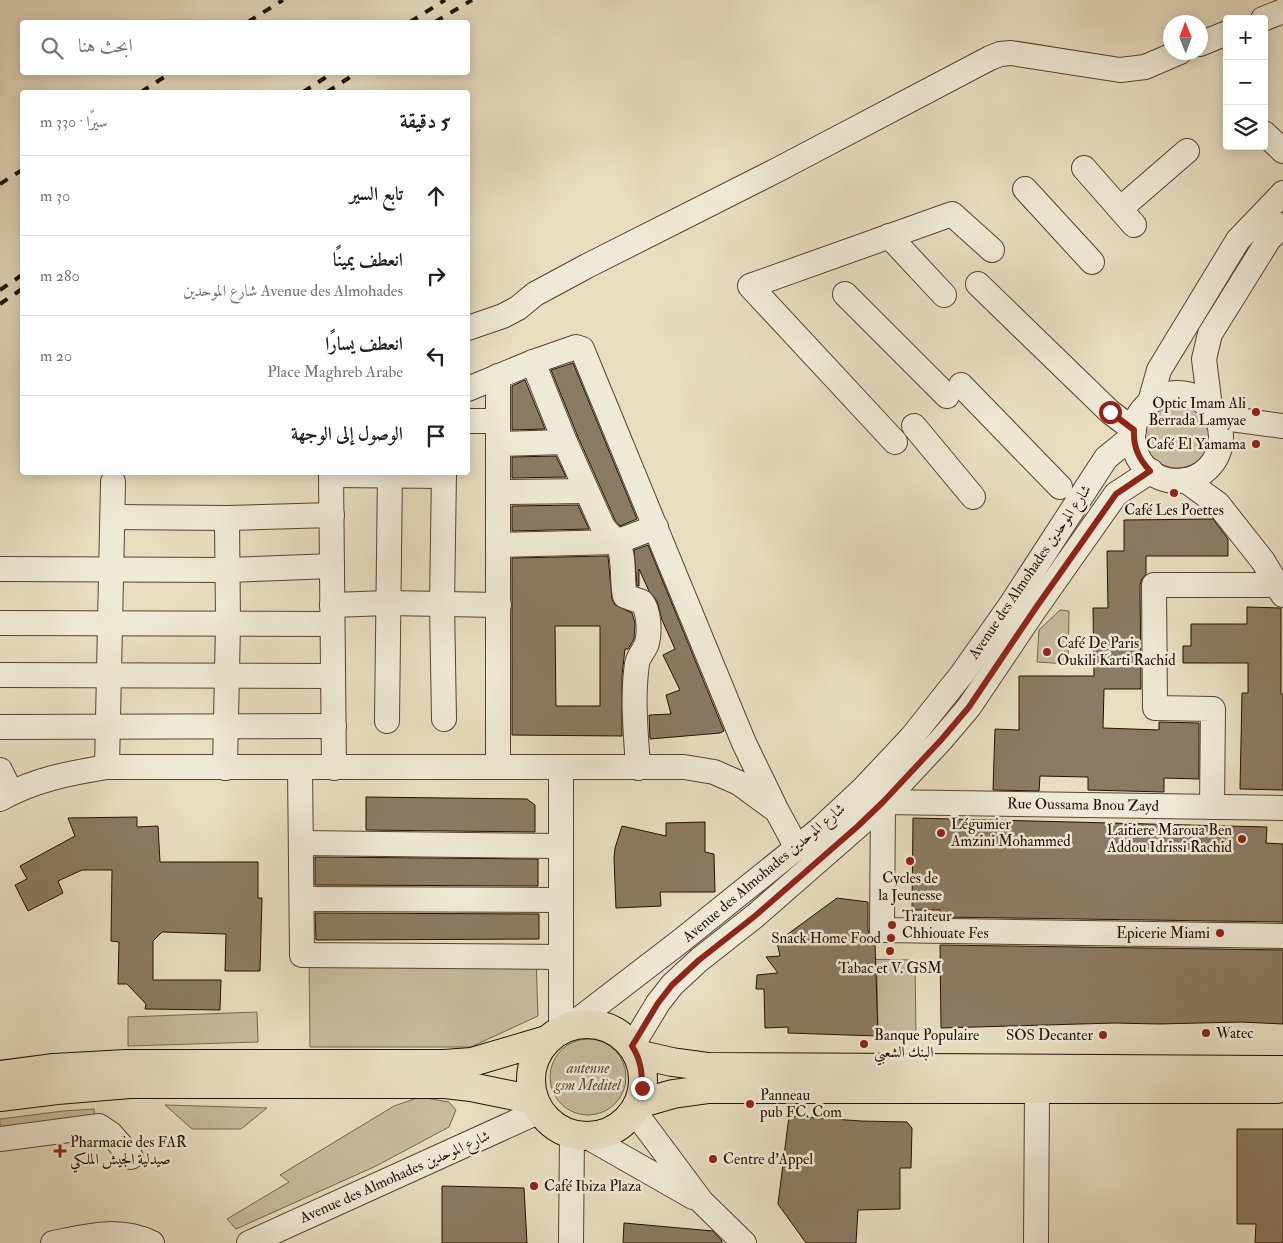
<!DOCTYPE html>
<html lang="ar">
<head>
<meta charset="utf-8">
<style>
  :root { --surface:#fff; --page:#f2f2f2; --text:#202124; --muted:#757577; --line:#e0e0e0 }
  body { margin:0; font-family:"IM FELL Double Pica",Amiri,serif; background:var(--page); color:var(--text); direction:rtl }
  .controls { position:absolute; right:15px; top:15px; display:grid; overflow:hidden; border-radius:5px; box-shadow:0 2px 12px #0003 }
  .controls button { width:45px; height:45px; display:grid; place-items:center; padding:0; border:0; border-bottom:1px solid var(--line); background:var(--surface); color:var(--text); font:25px sans-serif }
  .compass { position:absolute; left:1163px; top:15px; width:45px; height:45px; border-radius:50%; background:var(--surface); box-shadow:0 2px 12px #0003; rotate:359deg }
  .stop { position:absolute; width:15px; height:15px; margin:-11px; border:4px solid #8f2418; border-radius:50%; background:#fff }
  .stop.end { background:#8f2418; border-color:#fff; box-shadow:0 1px 5px #0008 }
  .list { margin:0; padding:0; list-style:none }
  h2 { display:flex; justify-content:space-between; align-items:center; height:65px; margin:0; padding:0 20px; font-size:21px }
  h2 small { font-size:16px; font-weight:400; color:var(--muted) }
  .list li { display:grid; grid-template-columns:32px 1fr auto; gap:15px; align-items:center; box-sizing:border-box; height:80px; padding:0 20px; border-top:1px solid var(--line) }
  .list b { display:block; font-size:19px; white-space:nowrap }
  .list p { margin:0; font-size:16px; white-space:nowrap; color:var(--muted) }
  .list em { font-size:16px; font-style:normal; color:var(--muted) }
  .icon { flex:none; width:28px; height:28px; fill:none; stroke:currentColor; stroke-width:2; stroke-linecap:round; stroke-linejoin:round }
  .map { position:relative; flex:none; width:1283px; height:1243px; overflow:hidden; direction:ltr }
  .search { position:absolute; background:var(--surface); box-shadow:0 2px 12px #0003; left:20px; top:20px; width:450px; height:55px; display:flex; align-items:center; gap:12px; box-sizing:border-box; padding:0 18px; border-radius:5px; color:var(--muted); font-size:19px }
  .panel { position:absolute; background:var(--surface); box-shadow:0 2px 12px #0003; left:20px; top:90px; width:450px; height:385px; border-radius:5px; direction:rtl }
  .map>svg:first-child { display:block }
  .green { fill:#c6bba1; stroke:#766650 }
  .building { fill:#8a7b65; stroke:#251000; fill-rule:evenodd }
  .lines { fill:none; stroke-linecap:round; stroke-linejoin:round }
  .minor-casing { stroke:#564430; stroke-width:26 }
  .major-casing { stroke:#251000; stroke-width:30 }
  .minor { stroke:#efead7; stroke-width:24 }
  .major { stroke:#e7dec2; stroke-width:28 }
  .rail { stroke:#251000; stroke-width:4; stroke-dasharray:9 9; stroke-linecap:butt }
  .route { stroke:#8f2418; stroke-width:6 }
  .poi-dot { fill:#8f2418; stroke:#efead7; stroke-width:2 }
  .labels { text-anchor:middle; dominant-baseline:central; stroke-width:5; stroke-linejoin:round; paint-order:stroke }
  .poi-label { font-size:15px; fill:#251000; stroke:#efead7; text-anchor:start }
  .street-label { font-size:15px; fill:#251000; stroke:#efead7 }
  .park-label { font-size:15px; font-style:italic; fill:#5d4c38; stroke:#efead7 }
</style>
</head>
<body>
<div class="map">
<svg width="1283" height="1243" viewBox="0 0 1283 1243">
  <rect width="100%" height="100%" fill="#e7dec2"/>
  <filter id="stains"><feTurbulence type="fractalNoise" baseFrequency=".004" numOctaves="4"/><feColorMatrix values="0 0 0 0 .2 0 0 0 0 .09 0 0 0 0 .02 0 0 0 .5 -.17"/></filter>
  <radialGradient id="worn" r=".72"><stop offset=".6" stop-color="#630" stop-opacity="0"/><stop offset="1" stop-color="#630" stop-opacity=".3"/></radialGradient>
  <g class="green">
    <circle cx="1177" cy="435" r="33"/>
    <polygon points="1060,610 1069,611 1068,664 1037,662 1039,630"/>
    <polygon points="309,955 536,957 538,1016 471,1047 310,1047"/>
    <polygon points="846,959 915,960 916,1035 878,1036 877,976 847,976"/>
    <polygon points="257,1012 258,1042 128,1046 128,1017"/>
    <circle cx="588" cy="1077" r="38"/>
    <polygon points="420,1097 449,1102 456,1110 449,1127 376,1166 236,1229 227,1219 289,1182 280,1175 394,1106"/>
    <polygon points="165,1105 267,1108 241,1129 192,1129"/>
    <polygon points="94,1109 95,1118 0,1133 0,1119 63,1111"/>
  </g>
  <g class="building">
    <polygon points="573,363 637,519 620,526 615,520 578,437 551,370"/>
    <polygon points="525,380 545,429 512,430 512,386"/>
    <polygon points="556,456 566,477 512,478 512,457"/>
    <polygon points="578,505 589,529 512,531 512,506"/>
    <polygon points="1213,519 1228,539 1228,556 1146,556 1146,574 1142,579 1140,585 1141,689 1104,689 1103,728 1159,730 1159,722 1199,723 1199,779 1164,778 1164,792 1088,790 1088,777 1040,776 1039,791 993,790 995,729 1019,730 1019,676 1094,676 1093,608 1108,608 1107,551 1124,551 1124,520"/>
    <polygon points="648,545 724,731 720,733 650,739 649,715 671,714 666,695 680,690 663,655 675,649 662,620 657,601 649,591 639,569 639,586 637,586 634,550"/>
    <path d="M608,556L612,599L615,605L632,613L635,623L634,639L628,649H625L622,675V736L512,735V558ZM555,626H600V706H556Z"/>
    <polygon points="1247,607 1281,608 1281,694 1283,694 1283,790 1240,789 1242,693 1248,693 1248,663 1183,663 1183,646 1191,646 1191,624 1247,624"/>
    <polygon points="366,797 527,799 535,805 535,832 366,830"/>
    <polygon points="137,817 137,827 158,826 160,862 258,862 258,898 262,898 260,971 225,971 226,934 162,932 153,941 153,980 221,980 220,1010 145,1009 146,1004 127,984 118,984 119,942 111,941 112,870 82,870 58,881 63,893 28,911 15,885 27,879 20,866 75,836 68,818"/>
    <polygon points="913,818 1267,827 1266,843 1283,844 1283,922 940,917 940,910 912,910"/>
    <polygon points="705,822 705,852 714,854 715,892 660,892 661,906 616,908 614,858 615,848 622,826 666,836 666,823"/>
    <polygon points="315,857 538,859 538,886 315,885"/>
    <polygon points="837,898 868,902 868,930 870,937 875,942 878,1036 788,1033 788,1027 765,1028 764,989 756,989 757,975 778,973 766,957 780,956 777,942"/>
    <polygon points="315,913 539,914 539,939 316,940"/>
    <polygon points="940,945 1283,950 1283,1024 1241,1022 1158,1024 1115,1023 941,1028"/>
    <polygon points="789,1116 861,1121 907,1122 912,1128 911,1168 900,1168 900,1209 858,1210 856,1243 806,1243 778,1204"/>
    <polygon points="1237,1129 1283,1129 1283,1243 1255,1243 1256,1224 1237,1224"/>
    <polygon points="442,1186 524,1188 527,1243 442,1243"/>
    <polygon points="624,1223 713,1231 722,1241 722,1243 623,1243"/>
  </g>
  <g class="lines">
    <defs>
      <g id="minor">
        <polyline points="1263,19 1283,11"/>
        <polyline points="1200,44 1227,33"/>
        <polyline points="1264,133 1283,151"/>
        <polyline points="1084,168 1134,225"/>
        <polyline points="1025,189 1092,262"/>
        <polyline points="1120,209 1187,151"/>
        <polyline points="889,236 944,295"/>
        <polyline points="978,284 1110,412 1134,430"/>
        <polyline points="845,294 947,396"/>
        <polyline points="468,328 503,316 518,308 535,294 587,266 779,169 990,58 1000,54 1011,53 1120,70 1145,67 1180,52"/>
        <path d="M533,362L565,442L603,527C607,533 612,536 616,541C626,554 621,581 625,596L642,602C649,611 650,632 647,643C645,650 638,656 637,664C632,698 636,734 638,768"/>
        <polyline points="961,385 1060,487"/>
        <polyline points="468,389 533,362 576,347 582,349 744,743 775,807"/>
        <circle cx="1177" cy="437" r="44"/>
        <polyline points="1150,402 1159,370 1238,240 1283,193"/>
        <polyline points="1210,407 1204,359 1210,334 1269,239 1283,225"/>
        <polyline points="1216,417 1283,426"/>
        <polyline points="468,421 498,421"/>
        <polyline points="914,426 973,497"/>
        <polyline points="895,442 750,286 952,214 992,250"/>
        <polyline points="498,444 565,442"/>
        <polyline points="331,472 334,768"/>
        <polyline points="331,475 444,476"/>
        <polyline points="1185,480 1218,504 1263,561 1283,595"/>
        <polyline points="498,492 586,491"/>
        <polyline points="113,517 227,518 332,515"/>
        <polyline points="498,545 616,542 656,527"/>
        <polyline points="0,569 228,570 332,566"/>
        <polyline points="332,605 388,603 499,605"/>
        <polyline points="0,623 332,624"/>
        <polyline points="0,675 333,676"/>
        <polyline points="444,719 442,604 444,472"/>
        <polyline points="387,721 390,472"/>
        <polyline points="0,727 334,726"/>
        <polyline points="107,767 113,482"/>
        <polyline points="498,767 498,376"/>
        <polyline points="561,767 561,1029"/>
        <polyline points="225,768 228,624 227,518"/>
        <polyline points="300,768 302,955 561,957"/>
        <polyline points="0,770 11,792"/>
        <path d="M0,799C33,780 70,773 107,767H684L714,772L739,783L777,811L797,848"/>
        <polyline points="1212,807 1213,709 1155,708 1154,585 1278,585"/>
        <polyline points="1283,808 883,802 882,930 1283,936"/>
        <polyline points="301,843 561,846"/>
        <polyline points="302,899 561,900"/>
        <polyline points="570,1026 682,940 819,830 864,788 911,738 962,674 1010,606 1106,458 1133,436"/>
        <polyline points="632,1046 658,1003 672,985 699,960 755,916 858,826 883,802 941,740 969,707 1035,609 1116,494 1151,471"/>
        <polyline points="634,1111 701,1201 744,1243"/>
        <polyline points="586,1136 693,1197"/>
        <polyline points="0,1139 99,1126 111,1134 131,1157"/>
        <path d="M53,1243C88,1236 119,1227 152,1243"/>
        <polyline points="249,1243 540,1111"/>
        <polyline points="571,1243 572,1134"/>
        <polyline points="1036,1243 1037,1089"/>
      </g>
      <g id="major">
        <circle cx="587" cy="1080" r="56"/>
        <polyline points="637,1054 672,1062 709,1067 1283,1070"/>
        <polyline points="0,1075 54,1068 126,1064 444,1064 472,1062 547,1040"/>
        <polyline points="0,1097 57,1090 130,1084 445,1084 471,1087 534,1100"/>
        <polyline points="638,1104 673,1094 709,1089 1277,1089"/>
      </g>
    </defs>
    <use href="#minor" class="minor-casing"/>
    <use href="#major" class="major-casing"/>
    <use href="#minor" class="minor"/>
    <use href="#major" class="major"/>
    <g class="rail">
      <polyline points="248,22 283,0"/>
      <polyline points="410,22 445,0"/>
      <polyline points="435,22 472,0"/>
      <polyline points="141,92 172,72"/>
      <polyline points="303,92 334,72"/>
      <polyline points="327,92 358,72"/>
      <polyline points="0,184 22,170"/>
      <polyline points="0,290 22,275"/>
      <polyline points="0,304 22,289"/>
    </g>
  </g>
  <g class="lines">
    <path class="route" d="M642,1088C642,1072 641,1060 632,1046L658,1003L672,985L699,960L755,916L858,826L883,802L941,740L969,707L1035,609L1116,494L1150,471C1139,459 1133,447 1134,430L1110,412"/>
  </g>
  <g class="poi-dot">
    <circle cx="1256" cy="412" r="5"/>
    <circle cx="1256" cy="444" r="5"/>
    <circle cx="1174" cy="493" r="5"/>
    <circle cx="1047" cy="652" r="5"/>
    <circle cx="941" cy="833" r="5"/>
    <circle cx="1242" cy="839" r="5"/>
    <circle cx="910" cy="861" r="5"/>
    <circle cx="892" cy="925" r="5"/>
    <circle cx="1220" cy="933" r="5"/>
    <circle cx="891" cy="938" r="5"/>
    <circle cx="890" cy="951" r="5"/>
    <circle cx="1206" cy="1033" r="5"/>
    <circle cx="1103" cy="1035" r="5"/>
    <circle cx="864" cy="1044" r="5"/>
    <circle cx="750" cy="1104" r="5"/>
    <path d="M57.5 1143.5h5v5h5v5h-5v5h-5v-5h-5v-5h5z"/>
    <circle cx="713" cy="1159" r="5"/>
    <circle cx="534" cy="1186" r="5"/>
  </g>
  <g class="labels">
    <g class="poi-label">
      <text x="1246" y="403" text-anchor="end">Optic Imam Ali<tspan x="1246" dy="17">Berrada Lamyae</tspan></text>
      <text x="1246" y="444" text-anchor="end">Café El Yamama</text>
      <text x="1174" y="510" text-anchor="middle">Café Les Poettes</text>
      <text x="1057" y="643">Café De Paris<tspan x="1057" dy="17">Oukili Karti Rachid</tspan></text>
      <text x="951" y="824">Légumier<tspan x="951" dy="17">Amzini Mohammed</tspan></text>
      <text x="1232" y="830" text-anchor="end">Laitiere Maroua Ben<tspan x="1232" dy="17">Addou Idrissi Rachid</tspan></text>
      <text x="910" y="878" text-anchor="middle">Cycles de<tspan x="910" dy="17">la Jeunesse</tspan></text>
      <text x="902" y="916">Traiteur<tspan x="902" dy="17">Chhiouate Fes</tspan></text>
      <text x="1210" y="933" text-anchor="end">Epicerie Miami</text>
      <text x="881" y="938" text-anchor="end">Snack Home Food</text>
      <text x="890" y="968" text-anchor="middle">Tabac et V. GSM</text>
      <text x="1216" y="1033">Watec</text>
      <text x="874" y="1035">Banque Populaire<tspan x="874" dy="17">البنك الشعبي</tspan></text>
      <text x="1093" y="1035" text-anchor="end">SOS Decanter</text>
      <text x="760" y="1095">Panneau<tspan x="760" dy="17">pub FC. Com</tspan></text>
      <text x="70" y="1142">Pharmacie des FAR<tspan x="70" dy="17">صيدلية الجيش الملكي</tspan></text>
      <text x="723" y="1159">Centre d'Appel</text>
      <text x="544" y="1186">Café Ibiza Plaza</text>
    </g>
    <g class="street-label">
      <text transform="translate(1030 572) rotate(-56)">Avenue des Almohades شارع الموحدين</text>
      <text transform="translate(1083 805) rotate(1)">Rue Oussama Bnou Zayd</text>
      <text transform="translate(764 873) rotate(-40)">Avenue des Almohades شارع الموحدين</text>
      <text transform="translate(395 1177) rotate(-24)">Avenue des Almohades شارع الموحدين</text>
    </g>
    <g class="park-label">
      <text x="588" y="1068">antenne<tspan x="588" dy="17">gsm Meditel</tspan></text>
    </g>
  </g>
  <rect width="100%" height="100%" filter="url(#stains)"/>
  <rect width="100%" height="100%" fill="url(#worn)"/>
</svg>
<div class="controls">
<button>+</button>
<button>−</button>
<button><svg class="icon" aria-label="layers" viewBox="0 0 24 24"><path d="M12 4l9 5-9 5-9-5zM3 14l9 5 9-5"/></svg></button>
</div>
<svg class="compass" viewBox="-18 -18 36 36"><path d="M0-13l5 13h-10z" fill="#e53935"/><path d="M0 13l5-13h-10z" fill="#757577"/></svg>
<div class="stop" style="left:1110px;top:412px"></div>
<div class="stop end" style="left:642px;top:1088px"></div>
<div class="search"><svg class="icon" aria-label="search" viewBox="0 0 24 24"><circle cx="10" cy="10" r="6"/><path d="M15 15l6 6"/></svg>ابحث هنا</div>
<section class="panel">
<h2>5 دقيقة<small>سيرًا · 330 m</small></h2>
<ul class="list">
<li><svg class="icon" aria-label="ahead" viewBox="0 0 24 24"><path d="M12 20V5M6 11l6-6 6 6"/></svg><div><b>تابع السير</b></div><em>30 m</em></li>
<li><svg class="icon" aria-label="right" viewBox="0 0 24 24"><path d="M7 20v-9h11M14 6l5 5-5 5"/></svg><div><b>انعطف يمينًا</b><p>Avenue des Almohades شارع الموحدين</p></div><em>280 m</em></li>
<li><svg class="icon" aria-label="left" viewBox="0 0 24 24"><path d="M17 20v-9H6M10 6l-5 5 5 5"/></svg><div><b>انعطف يسارًا</b><p>Place Maghreb Arabe</p></div><em>20 m</em></li>
<li><svg class="icon" aria-label="arrive" viewBox="0 0 24 24"><path d="M6 21V4h12l-3 4 3 4H6"/></svg><div><b>الوصول إلى الوجهة</b></div></li>
</ul>
</section>
</div>
</body>
</html>
